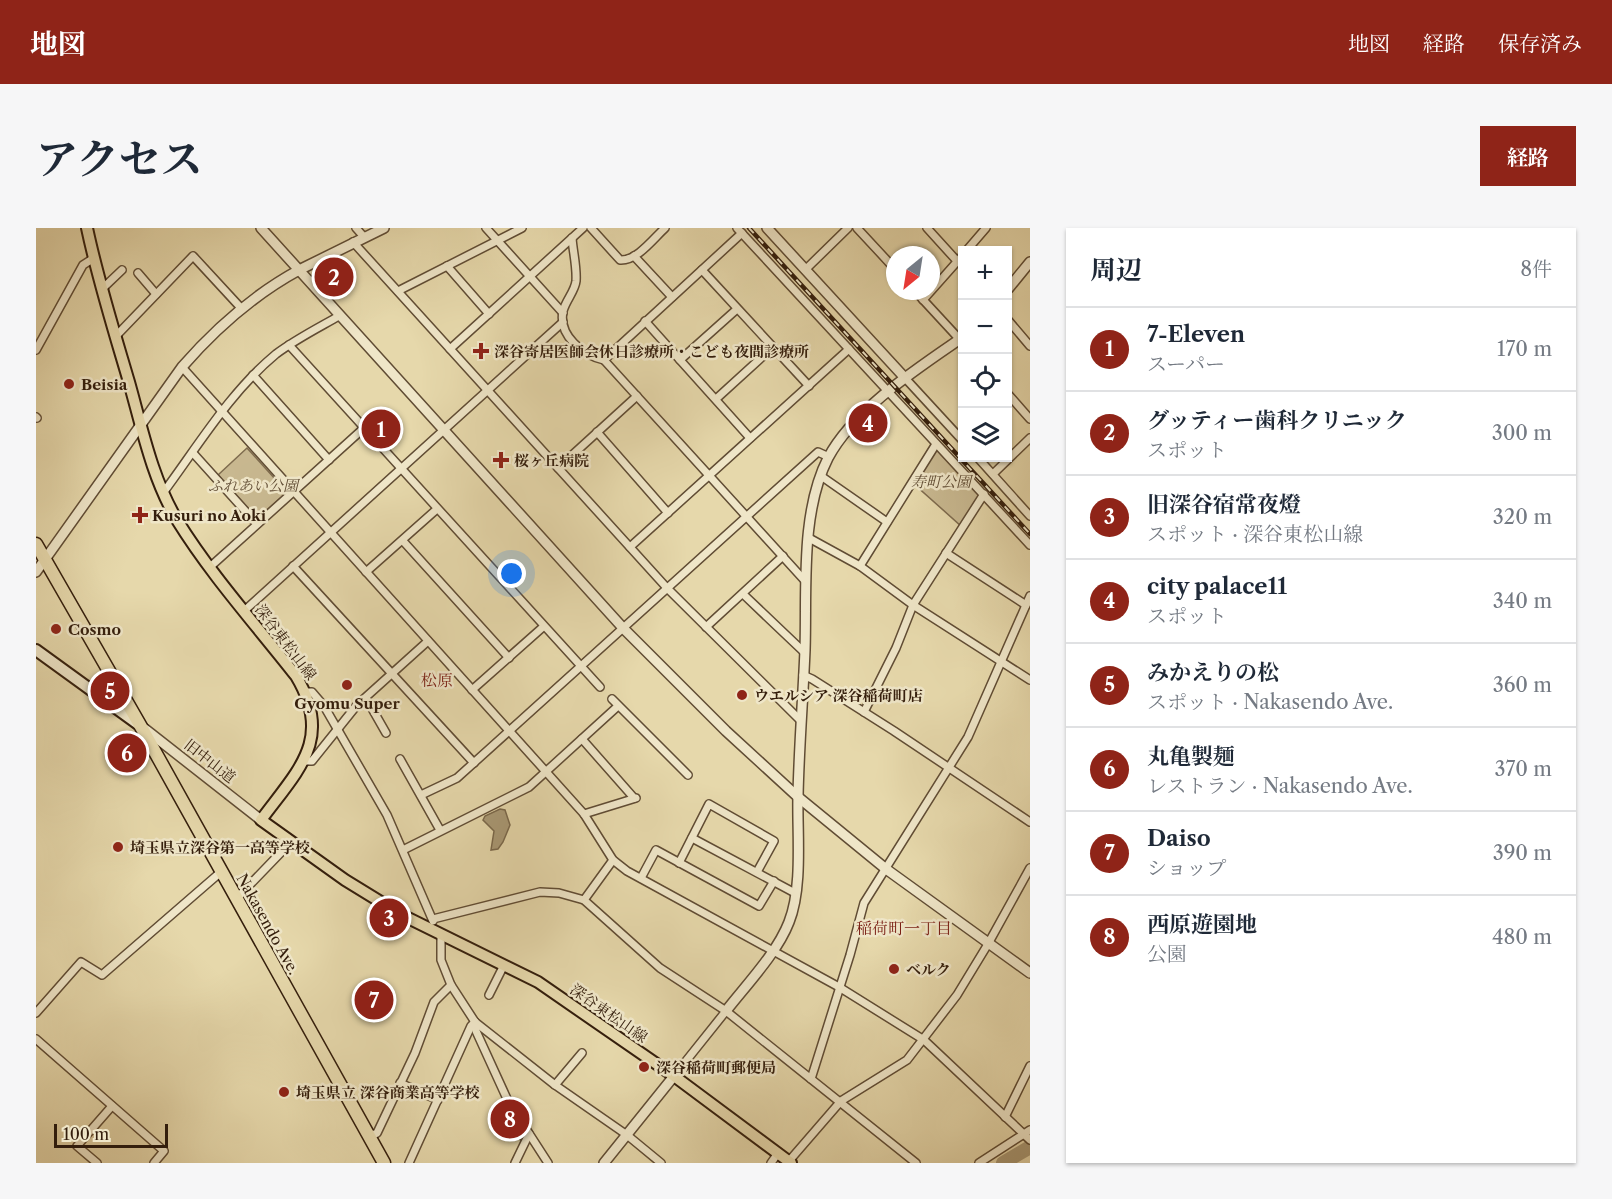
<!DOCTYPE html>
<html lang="ja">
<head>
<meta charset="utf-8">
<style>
  :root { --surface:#fff; --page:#f6f6f7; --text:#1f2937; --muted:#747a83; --line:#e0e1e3; --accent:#8f2418 }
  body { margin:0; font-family:"Libre Caslon Text","Noto Serif JP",serif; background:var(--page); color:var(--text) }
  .controls { position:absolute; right:18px; top:18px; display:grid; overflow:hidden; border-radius:0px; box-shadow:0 2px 4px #0004 }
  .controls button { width:54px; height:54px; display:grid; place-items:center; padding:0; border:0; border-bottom:2px solid var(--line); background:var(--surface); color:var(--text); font:30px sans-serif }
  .compass { position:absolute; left:850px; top:18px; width:54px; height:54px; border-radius:50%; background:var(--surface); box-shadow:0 2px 4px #0004; rotate:210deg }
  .scale { position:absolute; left:18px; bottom:15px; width:114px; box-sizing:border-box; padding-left:6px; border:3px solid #341e0c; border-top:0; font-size:16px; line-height:21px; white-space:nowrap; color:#341e0c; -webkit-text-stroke:4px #efe6c8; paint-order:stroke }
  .you { position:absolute; left:476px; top:346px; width:21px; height:21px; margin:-15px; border:4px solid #fff; border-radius:50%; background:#1a73e8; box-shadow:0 0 0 9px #1a73e833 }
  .badge { display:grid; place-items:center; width:39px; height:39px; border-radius:50%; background:var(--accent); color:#fff; font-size:20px; font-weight:700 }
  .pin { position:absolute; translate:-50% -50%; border:3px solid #fff; box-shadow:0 2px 6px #0006 }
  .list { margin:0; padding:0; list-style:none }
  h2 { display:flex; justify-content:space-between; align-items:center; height:78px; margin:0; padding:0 24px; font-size:26px }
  h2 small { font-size:20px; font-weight:400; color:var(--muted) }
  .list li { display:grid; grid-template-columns:39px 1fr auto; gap:18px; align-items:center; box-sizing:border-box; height:84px; padding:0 24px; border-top:2px solid var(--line) }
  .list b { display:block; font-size:22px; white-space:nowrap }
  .list p { margin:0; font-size:20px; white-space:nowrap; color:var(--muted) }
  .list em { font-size:20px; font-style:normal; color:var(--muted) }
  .icon { flex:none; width:33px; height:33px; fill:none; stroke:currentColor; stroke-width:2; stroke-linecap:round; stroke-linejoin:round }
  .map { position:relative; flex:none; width:994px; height:935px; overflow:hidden; border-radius:0px }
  header { display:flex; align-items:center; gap:36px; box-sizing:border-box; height:84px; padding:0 30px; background:var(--accent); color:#fff }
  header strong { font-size:28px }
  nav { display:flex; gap:33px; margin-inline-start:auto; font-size:21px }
  .intro { display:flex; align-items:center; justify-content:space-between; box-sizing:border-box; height:144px; padding:0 36px }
  h1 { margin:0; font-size:42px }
  .button { padding:15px 27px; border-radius:0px; background:var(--accent); color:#fff; font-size:21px; font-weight:700 }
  main { display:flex; gap:36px; padding:0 36px }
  aside { flex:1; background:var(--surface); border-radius:0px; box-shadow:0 2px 4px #0004 }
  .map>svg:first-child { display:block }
  .green { fill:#c8b890; stroke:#7e6b4e; stroke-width:1.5 }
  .water { fill:#a99975; stroke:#7a684b; stroke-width:1.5 }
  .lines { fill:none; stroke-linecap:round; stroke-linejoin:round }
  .river { stroke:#a99975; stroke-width:14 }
  .minor-casing { stroke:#604c34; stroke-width:10 }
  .tertiary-casing { stroke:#604c34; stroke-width:12 }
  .secondary-casing { stroke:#341e0c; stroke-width:14 }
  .primary-casing { stroke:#341e0c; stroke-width:14 }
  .trunk-casing { stroke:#341e0c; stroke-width:15 }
  .minor { stroke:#efe6c8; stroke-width:7 }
  .tertiary { stroke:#efe6c8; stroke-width:9 }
  .secondary { stroke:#efe6c8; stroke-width:10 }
  .primary { stroke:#e6d8ab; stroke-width:10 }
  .trunk { stroke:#e6d8ab; stroke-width:12 }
  .rail-casing { stroke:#341e0c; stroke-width:4.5 }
  .rail { stroke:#efe6c8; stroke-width:2; stroke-dasharray:7; stroke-linecap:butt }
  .poi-dot { fill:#8f2418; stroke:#efe6c8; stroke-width:2 }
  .labels { text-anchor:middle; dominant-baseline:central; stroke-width:5; stroke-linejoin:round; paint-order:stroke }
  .poi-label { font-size:15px; font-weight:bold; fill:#341e0c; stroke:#efe6c8; text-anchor:start }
  .park-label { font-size:15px; font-style:italic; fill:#604c34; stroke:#efe6c8 }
  .street-label { font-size:15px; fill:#341e0c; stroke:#efe6c8 }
  .neighbourhood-label { font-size:16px; fill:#7a1f14; stroke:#efe6c8 }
</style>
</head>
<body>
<header>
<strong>地図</strong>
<nav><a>地図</a><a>経路</a><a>保存済み</a></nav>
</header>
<div class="intro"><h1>アクセス</h1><a class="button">経路</a></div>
<main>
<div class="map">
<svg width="994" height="935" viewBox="0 0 994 935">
  <rect width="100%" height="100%" fill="#e6d8ab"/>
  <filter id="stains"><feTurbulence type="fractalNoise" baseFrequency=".00333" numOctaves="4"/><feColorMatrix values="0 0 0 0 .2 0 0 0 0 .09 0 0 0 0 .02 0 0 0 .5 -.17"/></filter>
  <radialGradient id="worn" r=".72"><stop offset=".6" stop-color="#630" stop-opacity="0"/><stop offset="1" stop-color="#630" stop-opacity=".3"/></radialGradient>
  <g class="green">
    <polygon points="901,219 945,266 925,298 878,256"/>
    <polygon points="211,220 249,262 249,266 223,289 220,289 182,247"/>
    <polygon points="471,880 474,880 490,906 487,913 461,901"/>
  </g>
  <polygon class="water" points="464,581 469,582 474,597 467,614 462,621 455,622 458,603 447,592 449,588"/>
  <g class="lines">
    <polyline class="river" points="967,935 994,919"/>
    <defs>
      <g id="minor">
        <polyline points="320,0 328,9"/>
        <polyline points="450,0 527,85"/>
        <path d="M555,0L584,32C601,33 617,11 629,0"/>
        <polyline points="701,0 994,317"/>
        <polyline points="821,0 859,41"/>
        <polyline points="891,0 921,33"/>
        <path d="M536,10C537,24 541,39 540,53C539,63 530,72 527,83C522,108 547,127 568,132L770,354"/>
        <polyline points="317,14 631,360 765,493"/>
        <polyline points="931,22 950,0"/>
        <polyline points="598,28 636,69"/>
        <polyline points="411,38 453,86"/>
        <polyline points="666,42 773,158"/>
        <polyline points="769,42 812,0"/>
        <polyline points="102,45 120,66"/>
        <polyline points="66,61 86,42"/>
        <polyline points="362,63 486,0"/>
        <polyline points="879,63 927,115"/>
        <polyline points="887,72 927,27"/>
        <polyline points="972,92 994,118"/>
        <polyline points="609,93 714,210"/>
        <polyline points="80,108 157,28 205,80"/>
        <polyline points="253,117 564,459"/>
        <polyline points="414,121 547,0"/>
        <polyline points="0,122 47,37 58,30"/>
        <polyline points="568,132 706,5"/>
        <polyline points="644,132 701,81"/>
        <polyline points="146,139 548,586 577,632 591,643 803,759 888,812 994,912"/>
        <polyline points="217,147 293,232"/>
        <polyline points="869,150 927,213"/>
        <polyline points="972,166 994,191"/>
        <polyline points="680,171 737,119"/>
        <polyline points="0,189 1,190"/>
        <polyline points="561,204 632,285"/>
        <polyline points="157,225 221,296"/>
        <polyline points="942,230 994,288"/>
        <polyline points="522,240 601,168"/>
        <polyline points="957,246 994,210"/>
        <polyline points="785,248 851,294"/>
        <path d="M127,265C162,218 194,164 240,126C260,111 282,100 303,88"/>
        <polyline points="773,310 824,338 877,377 994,452"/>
        <polyline points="367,313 473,430"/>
        <polyline points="594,319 813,121"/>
        <polyline points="910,325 990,377"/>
        <polyline points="257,338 438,535"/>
        <polyline points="824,338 900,216"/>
        <polyline points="174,339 328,200"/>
        <polyline points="330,344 401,281"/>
        <polyline points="707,366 769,425"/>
        <polyline points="208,383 527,94"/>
        <polyline points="670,399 747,328"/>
        <polyline points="767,447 776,451 858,503 994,594"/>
        <polyline points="436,462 507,399"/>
        <polyline points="269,464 276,464 288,478 351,587 397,693"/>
        <polyline points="330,470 350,505"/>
        <polyline points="576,471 652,547"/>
        <polyline points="828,484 860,420 877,377 948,266"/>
        <polyline points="546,511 598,570"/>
        <polyline points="364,531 404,602"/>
        <polyline points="269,533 276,533 321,477 392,413"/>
        <polyline points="385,567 421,550 782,224 793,229"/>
        <polyline points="548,586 600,570"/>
        <polyline points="656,610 759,665"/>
        <polyline points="367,622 493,559 582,478"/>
        <polyline points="643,635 673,576 738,613 721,644"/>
        <polyline points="605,650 620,622 723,678 738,653"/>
        <polyline points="201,670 255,614"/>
        <polyline points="548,672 577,632"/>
        <polyline points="397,691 504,664 523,665 548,672 624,740 690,783 880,935"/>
        <polyline points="405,707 405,732 415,757 439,794 519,857 591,907 625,935"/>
        <polyline points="453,767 468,737"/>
        <polyline points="0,785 45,734 66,747 186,643"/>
        <polyline points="439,794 440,803 472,873 512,935"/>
        <polyline points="0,811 128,923 118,935"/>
        <polyline points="638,848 690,783"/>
        <polyline points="775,851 814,727 828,675 932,509 994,368"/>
        <polyline points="364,855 402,872"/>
        <polyline points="519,857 546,825"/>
        <polyline points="969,889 994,838"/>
        <polyline points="333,909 341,905 379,825 398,774 415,757"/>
        <polyline points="753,933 805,873 871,832 921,767 952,716 994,640"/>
        <polyline points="61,935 41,918 76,878"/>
        <polyline points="373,935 435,798 439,794"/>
        <polyline points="479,935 493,906"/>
        <polyline points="735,935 742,925"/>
        <polyline points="943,935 994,902"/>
      </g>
      <g id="tertiary">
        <polyline points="225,0 263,42 348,0"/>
        <polyline points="731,0 869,150"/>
        <polyline points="972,61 994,34"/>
        <path d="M0,344L146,139C180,100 217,67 263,42L587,400L690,503L762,569L850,641L994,745"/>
        <polyline points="109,501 225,592"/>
        <path d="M690,783C711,756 741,725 753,694C767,659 761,605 762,568C763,519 767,471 769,422C771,362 764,285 792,230C818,181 882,140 927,109"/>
        <polyline points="568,935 638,848"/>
      </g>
      <polyline id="secondary" points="0,422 102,496"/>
      <path id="primary" d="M51,0C62,52 78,103 93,154C106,200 116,250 141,292C175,347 220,397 260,448C298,511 262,542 225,592L309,652L366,687L502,754L638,848L755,935"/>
      <polyline id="trunk" points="0,316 104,497 348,935"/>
    </defs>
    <use href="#minor" class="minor-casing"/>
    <use href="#tertiary" class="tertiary-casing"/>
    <use href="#secondary" class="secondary-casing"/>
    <use href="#primary" class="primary-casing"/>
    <use href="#trunk" class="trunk-casing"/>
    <use href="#minor" class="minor"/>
    <use href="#tertiary" class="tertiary"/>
    <use href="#secondary" class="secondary"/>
    <use href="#primary" class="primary"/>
    <use href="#trunk" class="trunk"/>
    <defs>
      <polyline id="rail" points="713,0 994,306"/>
    </defs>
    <use href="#rail" class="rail-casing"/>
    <use href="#rail" class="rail"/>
  </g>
  <g class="poi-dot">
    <path d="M442 114h6v6h6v6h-6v6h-6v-6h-6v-6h6z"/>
    <circle cx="33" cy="156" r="6"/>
    <path d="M462 223h6v6h6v6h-6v6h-6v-6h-6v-6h6z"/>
    <path d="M101 278h6v6h6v6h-6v6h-6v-6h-6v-6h6z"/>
    <circle cx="20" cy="401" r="6"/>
    <circle cx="311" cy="457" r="6"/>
    <circle cx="706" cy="467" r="6"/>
    <circle cx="82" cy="619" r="6"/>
    <circle cx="858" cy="741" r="6"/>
    <circle cx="608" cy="839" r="6"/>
    <circle cx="248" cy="864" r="6"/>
  </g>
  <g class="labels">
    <g class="poi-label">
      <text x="458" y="123">深谷寄居医師会休日診療所・こども夜間診療所</text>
      <text x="45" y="156">Beisia</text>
      <text x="478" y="232">桜ヶ丘病院</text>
      <text x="116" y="287">Kusuri no Aoki</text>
      <text x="32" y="401">Cosmo</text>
      <text x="718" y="467">ウエルシア 深谷稲荷町店</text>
      <text x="311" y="475" text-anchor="middle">Gyomu Super</text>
      <text x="94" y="619">埼玉県立深谷第一高等学校</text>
      <text x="870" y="741">ベルク</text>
      <text x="620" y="839">深谷稲荷町郵便局</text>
      <text x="260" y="864">埼玉県立 深谷商業高等学校</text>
    </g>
    <g class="park-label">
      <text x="905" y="253">寿町公園</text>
      <text x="217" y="257">ふれあい公園</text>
    </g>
    <g class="street-label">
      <text transform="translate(250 414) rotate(53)">深谷東松山線</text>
      <text transform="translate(174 533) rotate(38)">旧中山道</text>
      <text transform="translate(232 696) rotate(61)">Nakasendo Ave.</text>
      <text transform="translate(573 785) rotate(35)">深谷東松山線</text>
    </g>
    <g class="neighbourhood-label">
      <text x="401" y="452">松原</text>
      <text x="868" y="700">稲荷町一丁目</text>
    </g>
  </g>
  <rect width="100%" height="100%" filter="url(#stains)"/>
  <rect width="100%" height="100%" fill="url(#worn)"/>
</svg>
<div class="controls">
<button>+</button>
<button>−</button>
<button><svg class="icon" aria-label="locate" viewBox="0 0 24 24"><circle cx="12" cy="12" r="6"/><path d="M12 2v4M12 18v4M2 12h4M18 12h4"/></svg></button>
<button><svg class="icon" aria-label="layers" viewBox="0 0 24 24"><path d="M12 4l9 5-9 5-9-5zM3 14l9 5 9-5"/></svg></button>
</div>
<svg class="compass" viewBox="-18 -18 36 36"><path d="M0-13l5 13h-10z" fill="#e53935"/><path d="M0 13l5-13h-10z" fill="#747a83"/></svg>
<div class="scale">100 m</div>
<div class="you"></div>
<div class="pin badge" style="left:345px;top:201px">1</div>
<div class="pin badge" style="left:298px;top:49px">2</div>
<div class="pin badge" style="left:353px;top:690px">3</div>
<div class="pin badge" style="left:832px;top:195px">4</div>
<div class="pin badge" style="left:74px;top:463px">5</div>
<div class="pin badge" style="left:91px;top:525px">6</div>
<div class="pin badge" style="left:338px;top:772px">7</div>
<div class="pin badge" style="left:474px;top:891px">8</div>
</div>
<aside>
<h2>周辺<small>8件</small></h2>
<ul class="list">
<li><span class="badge">1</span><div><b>7-Eleven</b><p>スーパー</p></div><em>170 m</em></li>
<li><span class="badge">2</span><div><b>グッティー歯科クリニック</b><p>スポット</p></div><em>300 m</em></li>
<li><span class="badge">3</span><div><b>旧深谷宿常夜燈</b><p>スポット · 深谷東松山線</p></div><em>320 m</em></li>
<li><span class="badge">4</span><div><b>city palace11</b><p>スポット</p></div><em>340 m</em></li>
<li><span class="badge">5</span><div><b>みかえりの松</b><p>スポット · Nakasendo Ave.</p></div><em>360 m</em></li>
<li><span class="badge">6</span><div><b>丸亀製麺</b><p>レストラン · Nakasendo Ave.</p></div><em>370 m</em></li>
<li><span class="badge">7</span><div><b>Daiso</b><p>ショップ</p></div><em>390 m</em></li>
<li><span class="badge">8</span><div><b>西原遊園地</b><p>公園</p></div><em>480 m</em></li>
</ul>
</aside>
</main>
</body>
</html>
